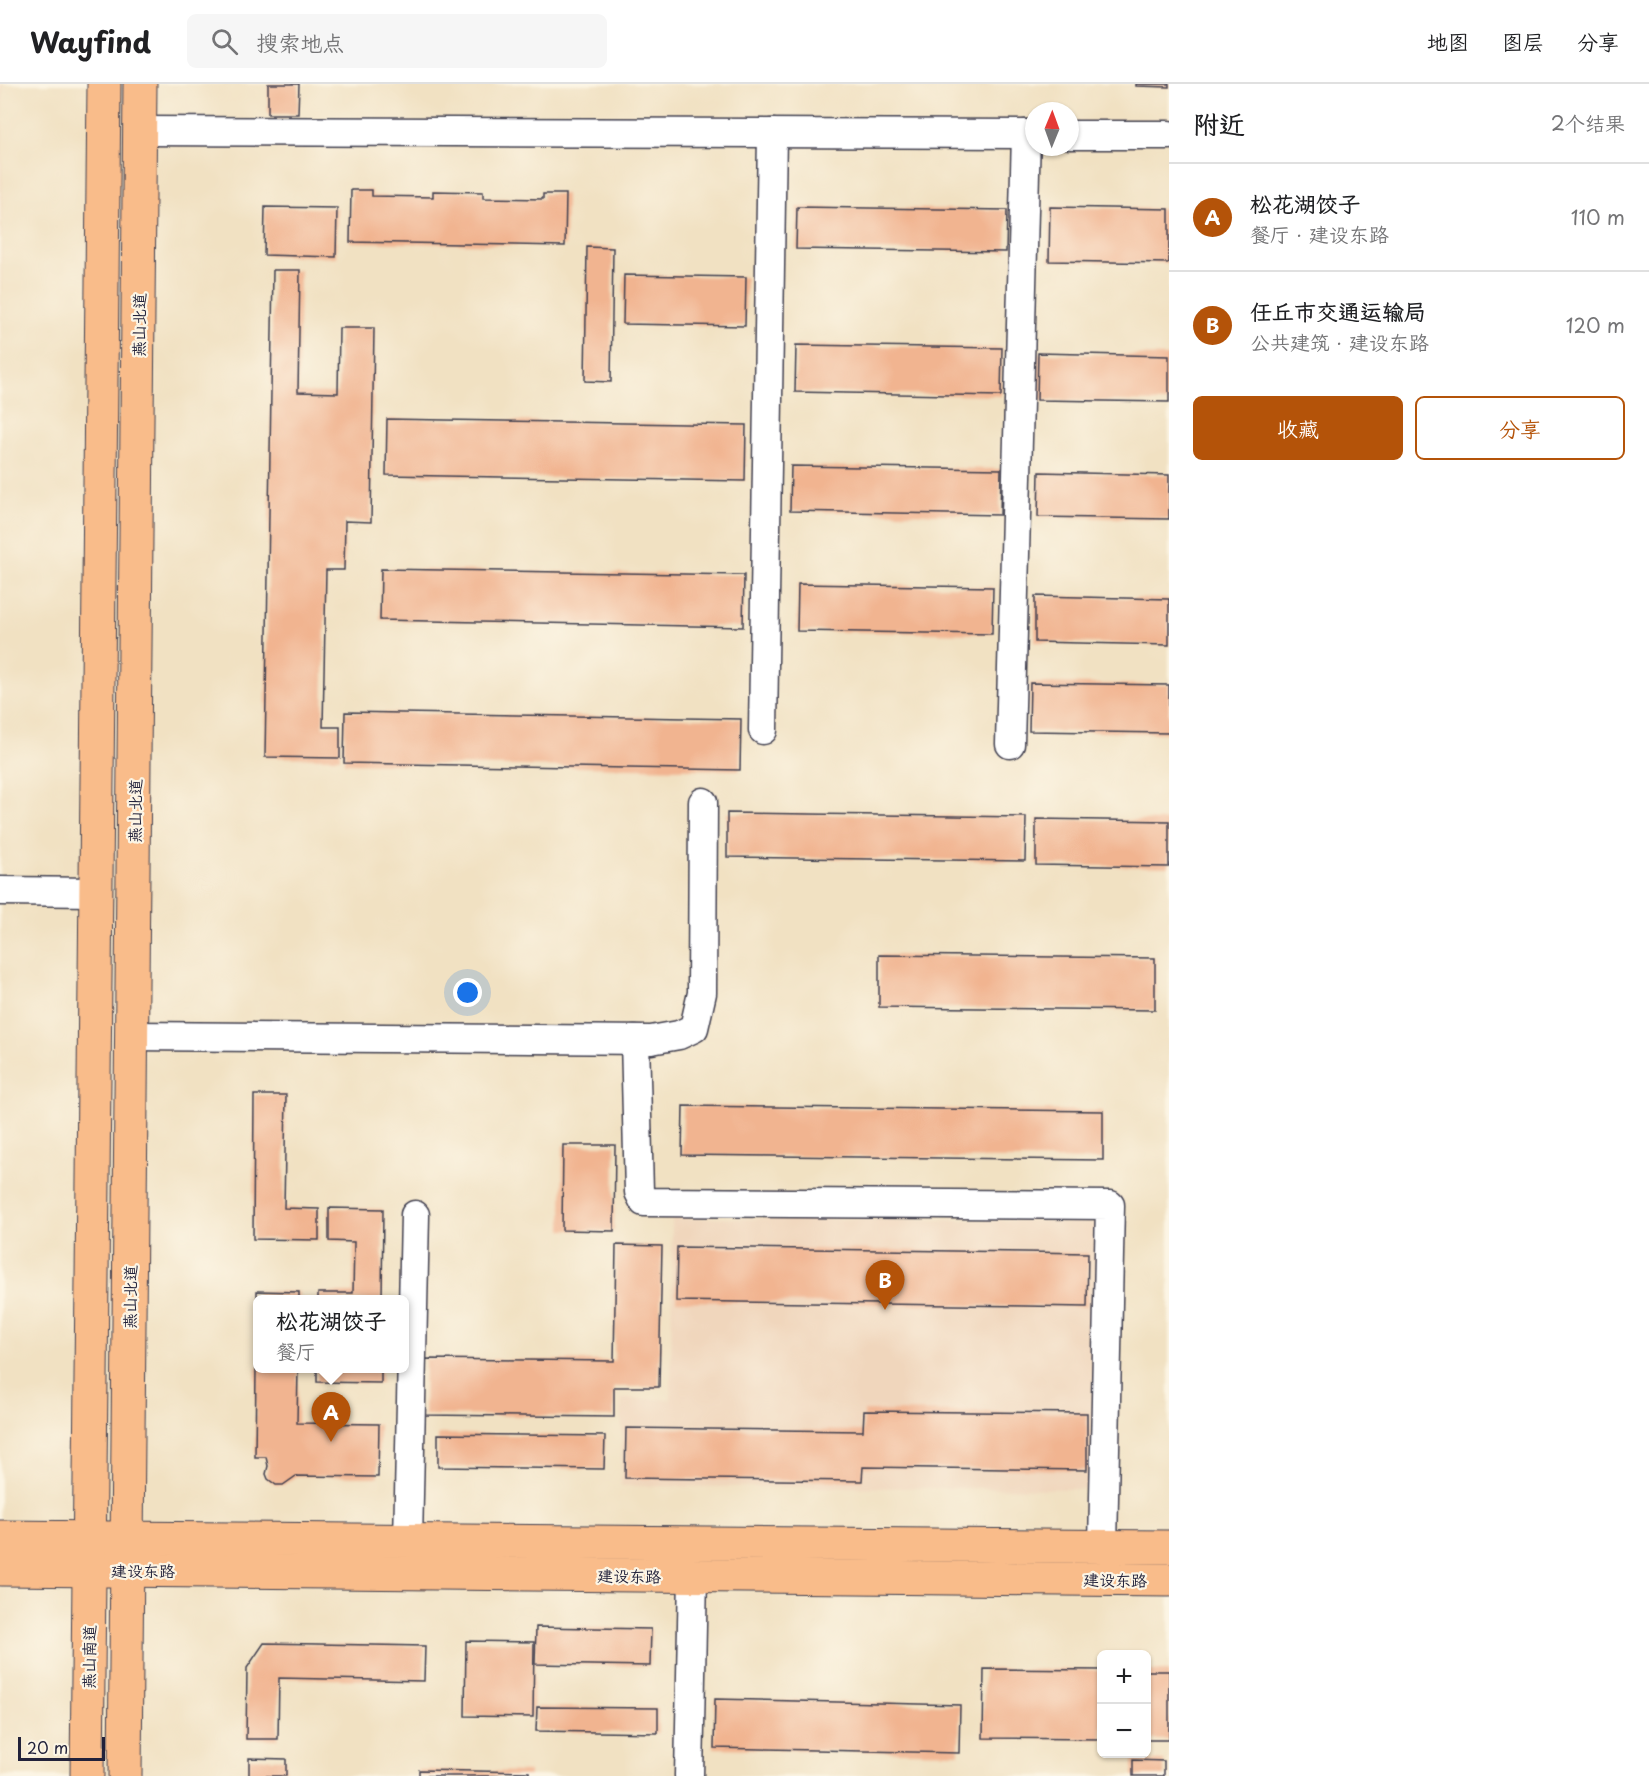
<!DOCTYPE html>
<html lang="zh">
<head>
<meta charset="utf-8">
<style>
  :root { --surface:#fff; --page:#f6f6f6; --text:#202124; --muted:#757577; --line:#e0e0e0; --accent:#b45309 }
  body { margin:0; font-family:"Playpen Sans","LXGW WenKai TC",sans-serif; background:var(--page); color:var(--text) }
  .controls { position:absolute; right:18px; bottom:18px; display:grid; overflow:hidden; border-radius:9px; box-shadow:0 2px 4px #0004 }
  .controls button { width:54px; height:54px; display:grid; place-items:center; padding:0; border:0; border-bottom:2px solid var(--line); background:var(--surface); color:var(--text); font:30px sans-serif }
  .compass { position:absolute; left:1025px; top:18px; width:54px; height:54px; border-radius:50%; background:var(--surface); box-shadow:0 2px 4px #0004; rotate:1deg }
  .scale { position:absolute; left:18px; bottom:15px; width:87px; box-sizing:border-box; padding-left:6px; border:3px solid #22223b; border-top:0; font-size:16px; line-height:21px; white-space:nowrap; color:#22223b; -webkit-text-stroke:4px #fcf5e5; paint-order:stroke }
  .you { position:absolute; left:468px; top:909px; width:21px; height:21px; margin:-15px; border:4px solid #fff; border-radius:50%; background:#1a73e8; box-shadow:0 0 0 9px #1a73e833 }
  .badge { display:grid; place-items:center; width:39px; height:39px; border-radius:50%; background:var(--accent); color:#fff; font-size:20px; font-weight:700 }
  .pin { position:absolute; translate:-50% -50px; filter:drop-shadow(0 2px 3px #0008) }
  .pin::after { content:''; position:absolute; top:32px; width:21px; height:18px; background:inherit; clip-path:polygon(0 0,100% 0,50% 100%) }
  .popup { position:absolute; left:253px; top:1211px; width:156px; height:78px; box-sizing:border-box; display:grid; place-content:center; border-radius:9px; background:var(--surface); filter:drop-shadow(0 2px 4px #0005); font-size:20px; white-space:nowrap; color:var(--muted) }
  .popup b { font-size:22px; color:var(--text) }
  .popup::after { content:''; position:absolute; left:50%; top:100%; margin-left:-12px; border:12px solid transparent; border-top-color:var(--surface) }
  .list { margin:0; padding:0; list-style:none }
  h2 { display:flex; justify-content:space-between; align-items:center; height:78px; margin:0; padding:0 24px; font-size:26px }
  h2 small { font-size:20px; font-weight:400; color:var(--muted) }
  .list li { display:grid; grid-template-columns:39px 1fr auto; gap:18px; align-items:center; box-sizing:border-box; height:108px; padding:0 24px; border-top:2px solid var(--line) }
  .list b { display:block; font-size:22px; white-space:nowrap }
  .list p { margin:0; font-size:20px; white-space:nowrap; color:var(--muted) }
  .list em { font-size:20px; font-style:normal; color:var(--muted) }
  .actions { display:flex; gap:12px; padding:18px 24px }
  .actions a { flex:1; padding:14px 0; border:2px solid var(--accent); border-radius:9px; text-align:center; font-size:21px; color:var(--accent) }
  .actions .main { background:var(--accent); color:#fff }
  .icon { flex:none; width:33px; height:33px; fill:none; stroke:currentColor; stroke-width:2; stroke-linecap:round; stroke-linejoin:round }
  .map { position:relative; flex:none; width:1169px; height:1692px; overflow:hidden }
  header { display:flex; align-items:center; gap:36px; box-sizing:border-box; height:84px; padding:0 30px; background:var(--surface); border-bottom:2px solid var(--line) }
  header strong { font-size:28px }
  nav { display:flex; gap:33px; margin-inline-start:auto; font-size:21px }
  .search { width:420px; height:54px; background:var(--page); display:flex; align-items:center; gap:15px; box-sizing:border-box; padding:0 21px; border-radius:9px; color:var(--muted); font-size:22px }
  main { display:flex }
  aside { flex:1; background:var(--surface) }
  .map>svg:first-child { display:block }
  .built { fill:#f0d6bc }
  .building { fill:#f1b490 }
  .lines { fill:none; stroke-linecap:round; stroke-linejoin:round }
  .minor-casing { stroke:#413f4f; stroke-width:31 }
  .major-casing { stroke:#413f4f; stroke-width:35 }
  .minor { stroke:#fff; stroke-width:28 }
  .major { stroke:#f9bc8a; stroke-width:33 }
  .labels { text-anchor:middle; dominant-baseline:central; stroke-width:4.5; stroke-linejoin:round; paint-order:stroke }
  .street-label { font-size:16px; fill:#22223b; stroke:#fcf5e5 }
</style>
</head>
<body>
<header>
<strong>Wayfind</strong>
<div class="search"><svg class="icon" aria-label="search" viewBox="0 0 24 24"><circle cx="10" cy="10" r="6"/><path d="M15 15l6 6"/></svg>搜索地点</div>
<nav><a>地图</a><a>图层</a><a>分享</a></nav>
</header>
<main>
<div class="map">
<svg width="1169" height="1692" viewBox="0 0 1169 1692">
  <rect width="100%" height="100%" fill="#fcf5e5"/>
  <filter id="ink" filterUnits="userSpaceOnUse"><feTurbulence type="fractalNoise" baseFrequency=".0167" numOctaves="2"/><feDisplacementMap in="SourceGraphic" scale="12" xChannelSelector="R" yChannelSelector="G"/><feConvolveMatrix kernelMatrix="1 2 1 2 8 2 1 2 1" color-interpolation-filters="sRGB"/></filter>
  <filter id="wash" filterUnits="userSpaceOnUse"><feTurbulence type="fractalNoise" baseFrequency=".008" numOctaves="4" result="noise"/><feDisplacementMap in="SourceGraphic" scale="24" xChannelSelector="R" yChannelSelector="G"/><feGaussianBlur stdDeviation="1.35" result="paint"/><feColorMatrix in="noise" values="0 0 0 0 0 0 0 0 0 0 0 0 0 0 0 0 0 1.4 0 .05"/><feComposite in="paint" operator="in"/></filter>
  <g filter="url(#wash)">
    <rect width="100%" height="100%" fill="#f1e1c2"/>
    <g class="built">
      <polygon points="0,0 3,0 0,334"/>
      <polygon points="672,1134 1099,1137 1097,1405 621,1402 622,1315 671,1315"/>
    </g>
    <g id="blocks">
      <g class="building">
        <polygon points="268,0 299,0 298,30 268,30"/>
        <polygon points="1136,0 1169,0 1169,3 1136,2"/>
        <polygon points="351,106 372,106 372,112 433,113 433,107 483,108 483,114 543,115 543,110 566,110 565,162 350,158"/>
        <polygon points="265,123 337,124 336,173 264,171"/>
        <polygon points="797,123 1007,126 1006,168 796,165"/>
        <polygon points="1050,123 1169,125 1169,179 1049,177"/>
        <polygon points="587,163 613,164 611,298 585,297"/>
        <polygon points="273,186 300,186 298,308 338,309 339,244 374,244 371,438 345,437 344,486 326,486 323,643 340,643 340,674 265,673"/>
        <polygon points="624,191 746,193 745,242 623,240"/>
        <polygon points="796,261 1002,264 1001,312 795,308"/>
        <polygon points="1038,269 1169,272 1169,318 1037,316"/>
        <polygon points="387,335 746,341 745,397 386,391"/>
        <polygon points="791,382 1001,385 1000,431 790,427"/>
        <polygon points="1039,388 1169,391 1169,435 1038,433"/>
        <polygon points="381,485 744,491 743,543 380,536"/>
        <polygon points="798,500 993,503 992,550 797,547"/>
        <polygon points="1035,512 1169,515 1169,561 1035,558"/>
        <polygon points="1030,599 1169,601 1169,649 1029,647"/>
        <polygon points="345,628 741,635 740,686 344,679"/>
        <polygon points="727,729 1026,733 1025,777 727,773"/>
        <polygon points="1036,735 1169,737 1169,783 1036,781"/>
        <polygon points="879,871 1155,874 1155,926 879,923"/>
        <polygon points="254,1011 286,1011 284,1124 319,1125 319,1156 253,1155"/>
        <polygon points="683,1022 1103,1027 1103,1076 682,1071"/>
        <polygon points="563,1061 615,1061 614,1147 562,1146"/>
        <polygon points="329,1124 383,1125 382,1216 318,1216 318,1209 353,1209 354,1158 329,1157"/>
        <polygon points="616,1161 662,1162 659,1303 614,1303 614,1333 424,1331 425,1275 614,1277"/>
        <polygon points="677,1163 1088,1169 1087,1223 676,1217"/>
        <polygon points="257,1207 299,1208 299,1216 257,1216"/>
        <polygon points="256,1284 298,1284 297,1339 379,1340 378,1393 296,1392 283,1401 276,1401 268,1395 266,1390 268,1382 266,1373 255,1373"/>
        <polygon points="317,1284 381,1284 381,1299 317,1298"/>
        <polygon points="864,1327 1087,1329 1087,1386 863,1383 862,1397 625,1394 626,1344 863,1347"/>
        <polygon points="438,1350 605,1352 604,1385 438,1383"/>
        <polygon points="536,1543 651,1545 650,1582 535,1580"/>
        <polygon points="466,1557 534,1558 533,1633 465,1632"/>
        <polygon points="264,1559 425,1562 424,1597 279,1594 278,1655 246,1655 247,1584"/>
        <polygon points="984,1585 1102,1586 1102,1655 983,1654"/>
        <rect x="1146" y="1587" width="23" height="69"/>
        <polygon points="715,1615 960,1621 959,1669 714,1664"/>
        <polygon points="537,1623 658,1624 658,1649 536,1647"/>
        <polygon points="249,1674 286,1675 286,1692 249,1692"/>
        <polygon points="1133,1676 1164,1677 1164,1692 1133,1692"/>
        <polygon points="419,1686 529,1688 529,1692 419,1692"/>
      </g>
    </g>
  </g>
  <g filter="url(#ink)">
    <use href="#blocks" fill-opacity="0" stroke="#413f4f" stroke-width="1.5"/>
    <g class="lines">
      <defs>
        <g id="minor">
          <polyline points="140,47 1034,50"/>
          <polyline points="1070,51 1169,51"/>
          <polyline points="763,646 772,49"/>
          <polyline points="1010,660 1026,50"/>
          <polyline points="0,807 96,808"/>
          <polyline points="131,952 651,956 679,951 694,944 702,909 703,718"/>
          <polyline points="635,956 639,1108 644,1118 1110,1121 1103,1462"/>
          <polyline points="408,1457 415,1131"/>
          <polyline points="689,1692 693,1491"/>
        </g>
        <g id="major">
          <polyline points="0,1453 1169,1463"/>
          <polyline points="0,1485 1169,1496"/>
          <polyline points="87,1692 104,0"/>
          <polyline points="125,1692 140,0"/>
        </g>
      </defs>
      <use href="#minor" class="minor-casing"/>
      <use href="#major" class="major-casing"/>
      <use href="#minor" class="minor"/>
      <use href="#major" class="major"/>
    </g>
  </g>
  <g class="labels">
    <g class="street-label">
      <text transform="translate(138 241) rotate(-89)">燕山北道</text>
      <text transform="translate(134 727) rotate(-89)">燕山北道</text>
      <text transform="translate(129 1213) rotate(-89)">燕山北道</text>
      <text x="143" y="1486">建设东路</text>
      <text transform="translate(629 1491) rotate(1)">建设东路</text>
      <text transform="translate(1115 1495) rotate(1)">建设东路</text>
      <text transform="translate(88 1573) rotate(-89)">燕山南道</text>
    </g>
  </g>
</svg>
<div class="controls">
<button>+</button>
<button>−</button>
</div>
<svg class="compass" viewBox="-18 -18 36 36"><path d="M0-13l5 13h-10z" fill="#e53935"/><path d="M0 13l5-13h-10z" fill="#757577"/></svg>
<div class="scale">20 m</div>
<div class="you"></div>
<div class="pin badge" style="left:331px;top:1358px">A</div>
<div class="popup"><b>松花湖饺子</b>餐厅</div>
<div class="pin badge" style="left:885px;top:1226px">B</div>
</div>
<aside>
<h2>附近<small>2个结果</small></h2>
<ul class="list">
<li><span class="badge">A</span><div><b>松花湖饺子</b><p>餐厅 · 建设东路</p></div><em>110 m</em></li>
<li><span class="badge">B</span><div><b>任丘市交通运输局</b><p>公共建筑 · 建设东路</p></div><em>120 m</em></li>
</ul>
<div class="actions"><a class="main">收藏</a><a>分享</a></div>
</aside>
</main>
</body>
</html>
